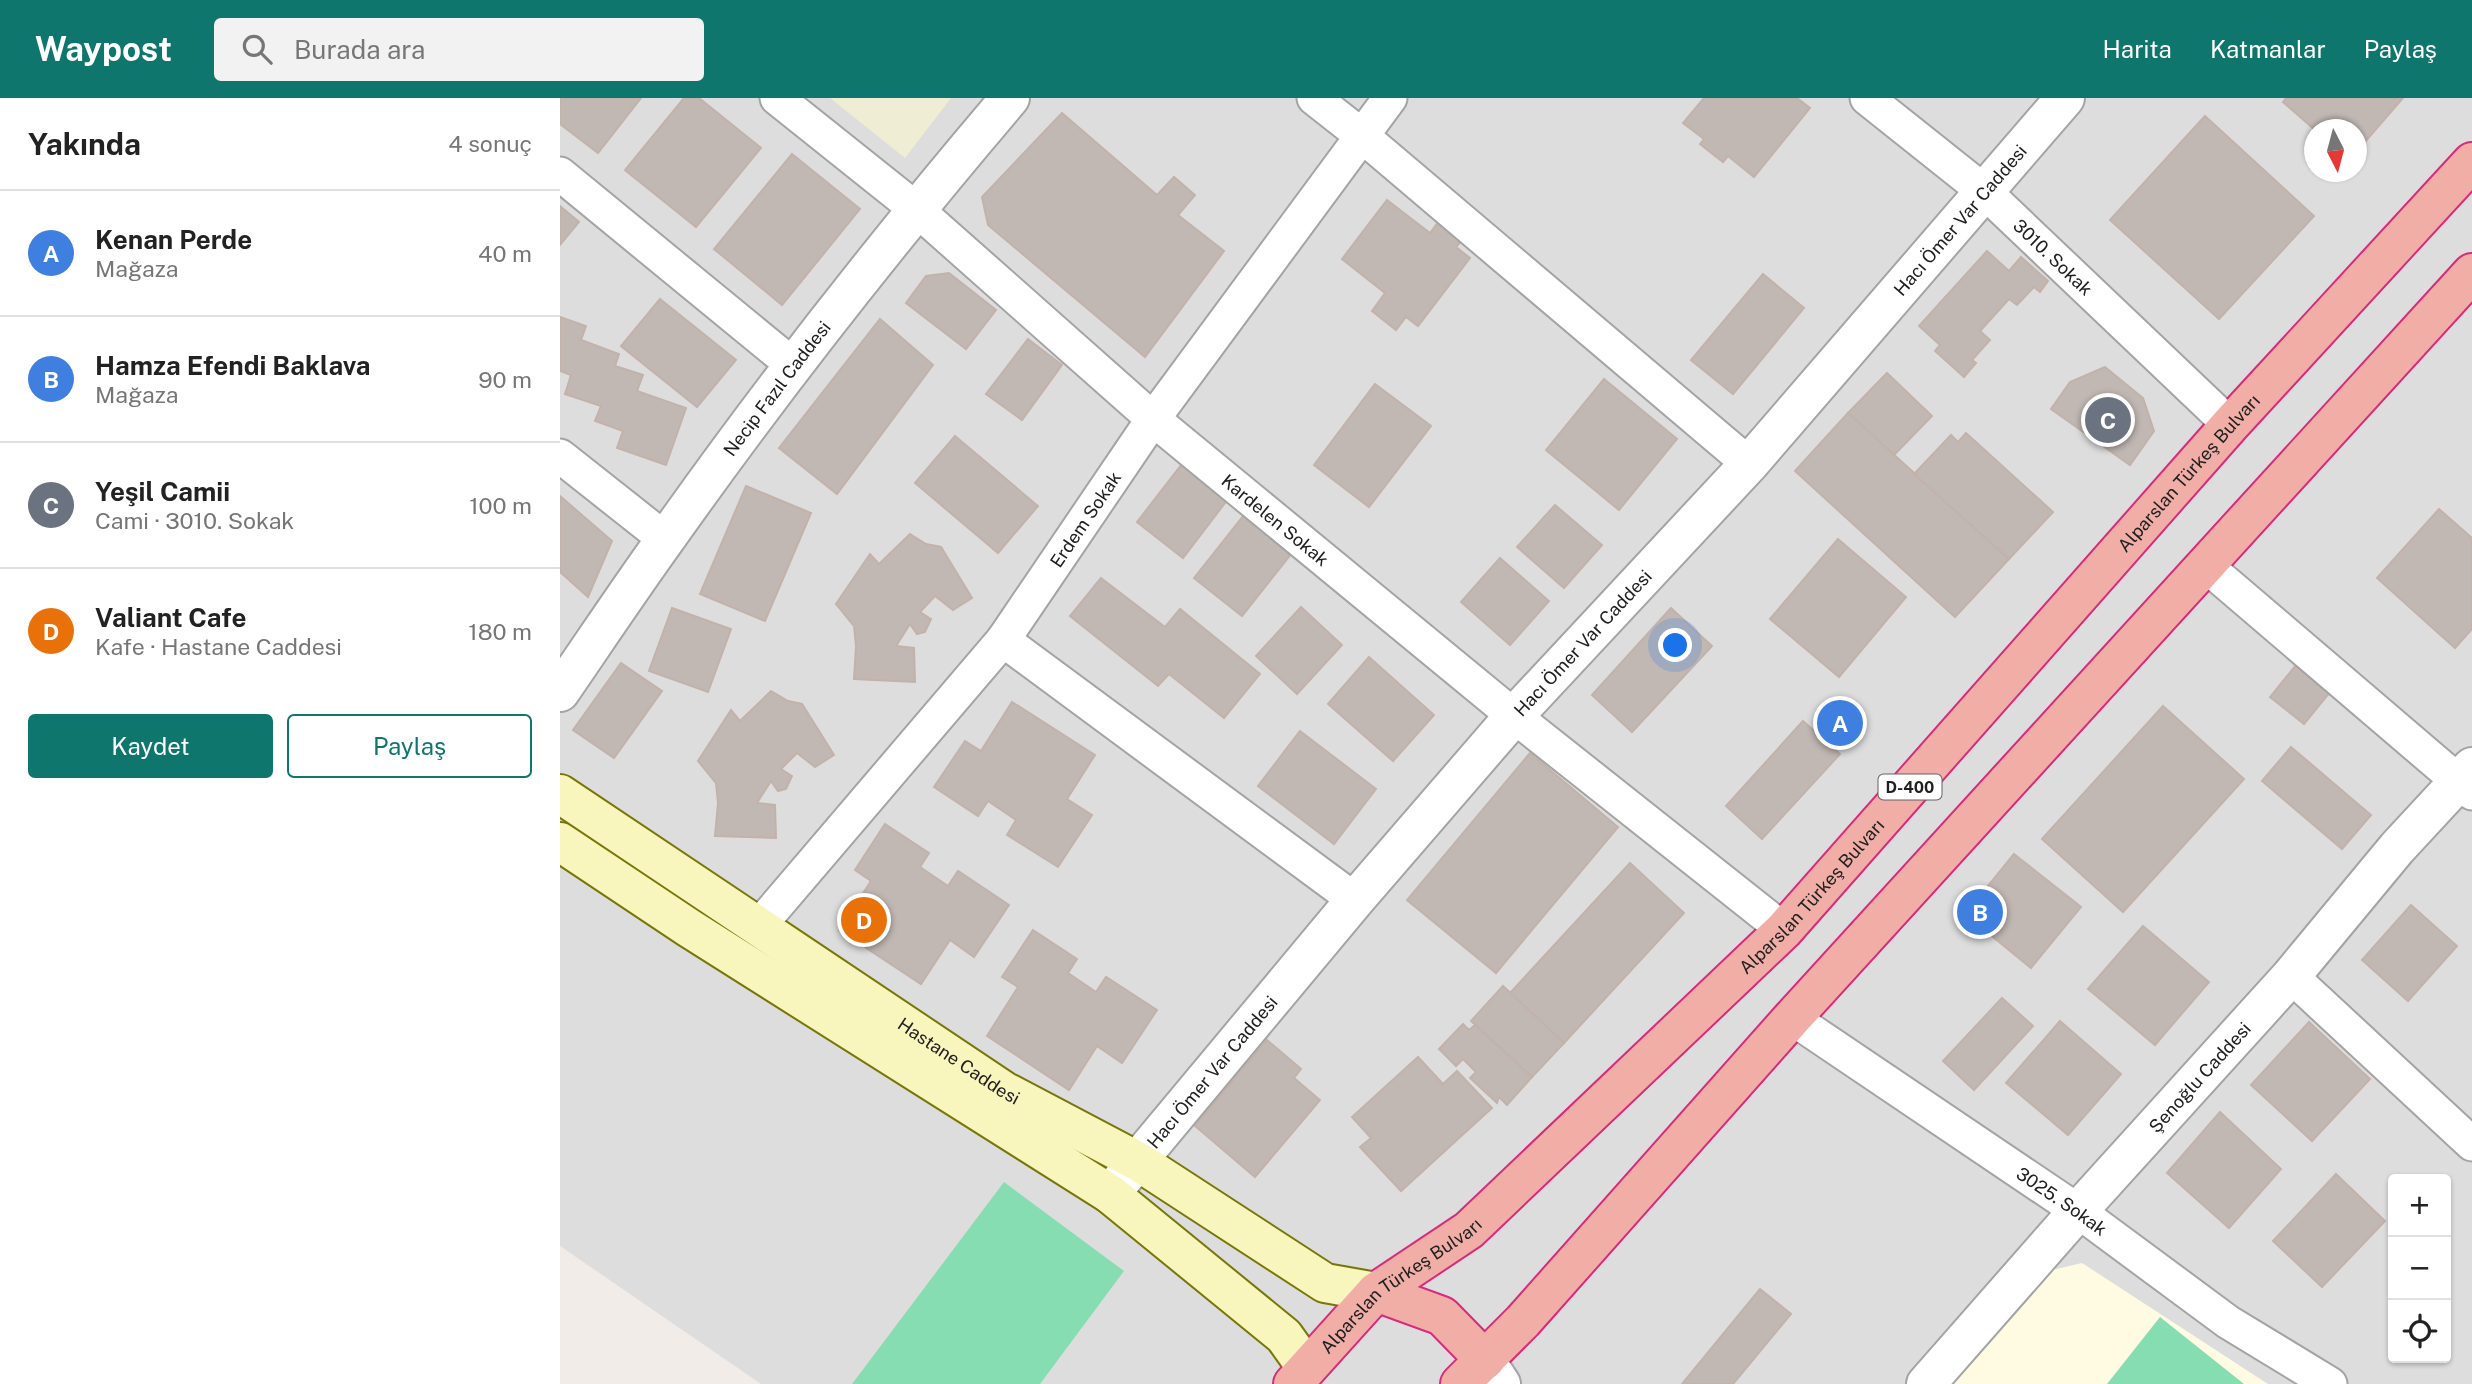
<!DOCTYPE html>
<html lang="tr">
<head>
<meta charset="utf-8">
<style>
  :root { --surface:#fff; --page:#f2f2f2; --text:#222; --muted:#767676; --line:#e0e0e0; --accent:#0f766e }
  body { margin:0; font-family:"Public Sans",sans-serif; background:var(--page); color:var(--text) }
  .controls { position:absolute; right:21px; bottom:21px; display:grid; overflow:hidden; border-radius:7px; box-shadow:0 2px 5px #0004 }
  .controls button { width:63px; height:63px; display:grid; place-items:center; padding:0; border:0; border-bottom:2px solid var(--line); background:var(--surface); color:var(--text); font:35px sans-serif }
  .compass { position:absolute; left:1744px; top:21px; width:63px; height:63px; border-radius:50%; background:var(--surface); box-shadow:0 2px 5px #0004; rotate:174deg }
  .you { position:absolute; left:1116px; top:548px; width:24px; height:24px; margin:-18px; border:5px solid #fff; border-radius:50%; background:#1a73e8; box-shadow:0 0 0 10px #1a73e833 }
  .badge { display:grid; place-items:center; width:46px; height:46px; border-radius:50%; background:var(--accent); color:#fff; font-size:23px; font-weight:700 }
  .pin { position:absolute; translate:-50% -50%; border:4px solid #fff; box-shadow:0 2px 7px #0006 }
  .list { margin:0; padding:0; list-style:none }
  h2 { display:flex; justify-content:space-between; align-items:center; height:91px; margin:0; padding:0 28px; font-size:30px }
  h2 small { font-size:23px; font-weight:400; color:var(--muted) }
  .list li { display:grid; grid-template-columns:46px 1fr auto; gap:21px; align-items:center; box-sizing:border-box; height:126px; padding:0 28px; border-top:2px solid var(--line) }
  .list b { display:block; font-size:26px; white-space:nowrap }
  .list p { margin:0; font-size:23px; white-space:nowrap; color:var(--muted) }
  .list em { font-size:23px; font-style:normal; color:var(--muted) }
  .actions { display:flex; gap:14px; padding:21px 28px }
  .actions a { flex:1; padding:16px 0; border:2px solid var(--accent); border-radius:7px; text-align:center; font-size:24px; color:var(--accent) }
  .actions .main { background:var(--accent); color:#fff }
  .icon { flex:none; width:38px; height:38px; fill:none; stroke:currentColor; stroke-width:2; stroke-linecap:round; stroke-linejoin:round }
  .map { position:relative; flex:none; width:1912px; height:1286px; overflow:hidden }
  header { display:flex; align-items:center; gap:42px; box-sizing:border-box; height:98px; padding:0 35px; background:var(--accent); color:#fff }
  header strong { font-size:33px }
  nav { display:flex; gap:38px; margin-inline-start:auto; font-size:24px }
  .search { width:490px; height:63px; background:var(--page); display:flex; align-items:center; gap:18px; box-sizing:border-box; padding:0 24px; border-radius:7px; color:var(--muted); font-size:26px }
  main { display:flex }
  aside { flex:1; background:var(--surface) }
  .map>svg:first-child { display:block }
  .residential { fill:#deddde; fill-rule:evenodd }
  .education { fill:#fefbe2 }
  .farmland { fill:#efedd3 }
  .pitch { fill:#87ddb2 }
  .building { fill:#c1b8b4; stroke:#c2b2aa; stroke-width:2 }
  .lines { fill:none; stroke-linecap:round; stroke-linejoin:round }
  .minor-casing { stroke:#a4a4a4; stroke-width:37 }
  .tertiary-casing { stroke:#a4a4a4; stroke-width:42 }
  .secondary-casing { stroke:#777607; stroke-width:42 }
  .trunk-casing { stroke:#d82b7b; stroke-width:42 }
  .minor { stroke:#fff; stroke-width:33 }
  .tertiary { stroke:#fff; stroke-width:38 }
  .secondary { stroke:#f8f5bd; stroke-width:38 }
  .trunk { stroke:#f0aea7; stroke-width:38 }
  .labels { text-anchor:middle; dominant-baseline:central; stroke-width:5; stroke-linejoin:round; paint-order:stroke }
  .shield { fill:#fff; stroke:#636363; stroke-width:2 }
  .shield-label { font-size:16px; font-weight:bold; fill:#202020 }
  .street-label { font-size:18px; fill:#202020; stroke:#fff }
</style>
</head>
<body>
<header>
<strong>Waypost</strong>
<div class="search"><svg class="icon" aria-label="search" viewBox="0 0 24 24"><circle cx="10" cy="10" r="6"/><path d="M15 15l6 6"/></svg>Burada ara</div>
<nav><a>Harita</a><a>Katmanlar</a><a>Paylaş</a></nav>
</header>
<main>
<aside>
<h2>Yakında<small>4 sonuç</small></h2>
<ul class="list">
<li><span class="badge" style="background:#3f7fe0">A</span><div><b>Kenan Perde</b><p>Mağaza</p></div><em>40 m</em></li>
<li><span class="badge" style="background:#3f7fe0">B</span><div><b>Hamza Efendi Baklava</b><p>Mağaza</p></div><em>90 m</em></li>
<li><span class="badge" style="background:#6b7280">C</span><div><b>Yeşil Camii</b><p>Cami · 3010. Sokak</p></div><em>100 m</em></li>
<li><span class="badge" style="background:#e8710a">D</span><div><b>Valiant Cafe</b><p>Kafe · Hastane Caddesi</p></div><em>180 m</em></li>
</ul>
<div class="actions"><a class="main">Kaydet</a><a>Paylaş</a></div>
</aside>
<div class="map">
<svg width="1912" height="1286" viewBox="0 0 1912 1286">
  <rect width="100%" height="100%" fill="#f1ece7"/>
  <path class="residential" d="M0,0H1912V1286H201L0,1148ZM1755,32H1797V74H1755ZM1833,1081H1886V1260H1833Z"/>
  <polygon class="education" points="1522,1165 1708,1286 1394,1286 1484,1174"/>
  <polygon class="farmland" points="270,0 391,0 345,60"/>
  <g class="pitch">
    <polygon points="444,1084 564,1173 480,1286 292,1286"/>
    <polygon points="1600,1219 1684,1286 1547,1286"/>
  </g>
  <g class="building">
    <polygon points="0,0 81,0 38,55 0,26"/>
    <polygon points="124,0 139,0 201,50 136,129 65,72"/>
    <polygon points="1144,0 1237,0 1250,10 1194,79 1168,58 1163,64 1140,46 1144,41 1123,25"/>
    <polygon points="1726,0 1843,0 1797,53 1797,32 1755,32 1723,4"/>
    <polygon points="502,15 597,97 614,79 635,97 618,117 664,153 585,259 428,127 422,99"/>
    <polygon points="1645,18 1754,118 1659,221 1550,122"/>
    <polygon points="232,56 300,111 222,207 154,151"/>
    <polygon points="827,102 870,135 882,119 906,137 896,149 910,160 858,228 846,219 836,232 812,213 825,195 782,161"/>
    <polygon points="0,108 19,124 0,147"/>
    <polygon points="1427,153 1449,173 1461,159 1488,183 1480,194 1474,189 1457,207 1449,201 1420,233 1430,242 1412,262 1416,265 1404,279 1375,253 1380,247 1359,228"/>
    <polygon points="389,175 436,212 406,251 346,205 366,178"/>
    <polygon points="1203,176 1244,210 1173,296 1131,262"/>
    <polygon points="100,201 176,262 137,309 61,248"/>
    <polygon points="0,219 26,228 21,242 59,256 55,268 83,277 77,293 126,310 106,367 57,350 63,333 35,323 41,308 5,296 11,277 0,273"/>
    <polygon points="320,221 373,267 277,396 219,350"/>
    <polygon points="468,241 502,267 462,322 426,296"/>
    <polygon points="1545,269 1583,300 1594,333 1570,367 1491,311 1510,284"/>
    <polygon points="1327,275 1372,318 1334,357 1288,315"/>
    <polygon points="1044,281 1117,341 1059,412 986,352"/>
    <polygon points="815,286 871,328 809,409 754,367"/>
    <polygon points="1288,315 1449,461 1395,519 1235,373"/>
    <polygon points="1406,335 1493,414 1449,461 1354,376 1391,337 1398,344"/>
    <polygon points="395,338 478,408 438,455 355,385"/>
    <polygon points="622,366 668,401 623,460 577,424"/>
    <polygon points="186,388 251,415 205,523 140,496"/>
    <polygon points="0,398 52,443 28,499 0,474"/>
    <polygon points="995,407 1042,447 1004,490 957,449"/>
    <polygon points="1879,411 1912,440 1912,531 1895,550 1817,480"/>
    <polygon points="684,417 732,455 682,518 634,480"/>
    <polygon points="350,436 366,446 381,449 412,500 393,512 375,498 360,514 371,521 365,534 357,536 350,526 336,548 354,550 355,584 294,581 296,548 294,528 276,506 310,456 319,466"/>
    <polygon points="1278,441 1346,499 1279,579 1210,521"/>
    <polygon points="940,460 989,503 950,547 901,504"/>
    <polygon points="541,480 605,529 620,511 700,576 664,620 609,576 598,588 510,518"/>
    <polygon points="741,509 782,547 737,596 696,558"/>
    <polygon points="112,510 171,531 148,594 89,573"/>
    <polygon points="1111,510 1152,548 1072,634 1032,597"/>
    <polygon points="809,559 874,617 833,663 768,606"/>
    <polygon points="1741,561 1775,588 1744,626 1710,599"/>
    <polygon points="61,565 102,593 54,660 13,632"/>
    <polygon points="211,593 228,603 242,606 274,657 255,669 237,655 221,671 232,678 226,691 218,693 211,683 197,705 215,707 216,740 155,738 158,705 156,685 138,663 171,612 180,623"/>
    <polygon points="452,604 535,657 507,701 532,717 498,769 447,737 456,722 428,703 418,718 374,689 405,643 421,653"/>
    <polygon points="1603,608 1684,681 1563,814 1482,741"/>
    <polygon points="1243,623 1280,656 1202,741 1166,708"/>
    <polygon points="740,633 816,691 774,746 698,688"/>
    <polygon points="1731,649 1811,717 1782,751 1702,683"/>
    <polygon points="970,655 1058,729 936,875 847,802"/>
    <polygon points="325,726 369,755 360,769 388,788 398,773 449,807 414,859 390,842 361,886 279,832 311,783 295,772"/>
    <polygon points="1454,756 1521,809 1471,870 1405,816"/>
    <polygon points="1070,765 1124,815 1004,945 950,895"/>
    <polygon points="1851,807 1897,848 1848,903 1802,862"/>
    <polygon points="1583,828 1649,884 1595,947 1528,891"/>
    <polygon points="473,832 517,861 508,875 536,894 546,879 597,912 562,965 537,948 509,992 427,938 458,889 442,879"/>
    <polygon points="943,888 1004,945 972,979 911,923"/>
    <polygon points="1442,900 1473,928 1414,992 1383,963"/>
    <polygon points="1500,923 1561,976 1508,1037 1446,985"/>
    <polygon points="1749,924 1810,981 1752,1043 1691,987"/>
    <polygon points="903,926 909,932 915,927 972,979 947,1007 939,999 937,1005 910,980 916,974 903,961 896,968 879,951"/>
    <polygon points="707,942 741,971 734,980 760,1002 695,1079 635,1028"/>
    <polygon points="858,959 883,986 897,973 932,1010 841,1093 800,1049 811,1040 792,1019"/>
    <polygon points="1660,1014 1721,1071 1669,1130 1607,1075"/>
    <polygon points="1776,1076 1825,1123 1762,1189 1713,1143"/>
    <polygon points="1200,1191 1231,1216 1173,1286 1122,1286"/>
  </g>
  <g class="lines">
    <defs>
      <g id="minor">
        <path id="s1" d="M217,0L356,111L593,321L954,618L1224,832"/>
        <polyline points="754,0 801,37 1189,366"/>
        <path id="s2" d="M1307,0L1425,94L1670,327"/>
        <polyline points="0,76 234,268"/>
        <polyline points="0,358 105,441"/>
        <polyline points="1644,466 1912,695"/>
        <polyline points="443,542 795,802"/>
        <path id="s3" d="M199,828L443,542L593,321L830,0"/>
        <polyline points="1731,878 1912,1046"/>
        <path id="s4" d="M1232,920L1518,1113L1668,1224L1770,1286"/>
      </g>
      <g id="tertiary">
        <path id="s5" d="M0,594C35,543 69,492 105,442C213,289 329,142 450,0"/>
        <path id="s6" d="M550,1096L795,802L954,618L1189,366L1505,0"/>
        <polyline points="925,1262 941,1286"/>
        <path id="s7" d="M1366,1286L1518,1113L1731,878L1837,750L1912,669"/>
      </g>
      <g id="secondary">
        <path id="s8" d="M0,696L444,993L579,1064L765,1185L816,1194"/>
        <polyline points="0,744 129,830 550,1096 724,1238 746,1269"/>
      </g>
      <g id="trunk">
        <polyline points="816,1194 882,1218 925,1262"/>
        <path id="s9" d="M733,1286L816,1194L909,1132L1224,832L1670,327L1912,64"/>
        <polyline points="900,1286 963,1223 1232,920 1912,175"/>
      </g>
    </defs>
    <use href="#minor" class="minor-casing"/>
    <use href="#tertiary" class="tertiary-casing"/>
    <use href="#secondary" class="secondary-casing"/>
    <use href="#trunk" class="trunk-casing"/>
    <use href="#minor" class="minor"/>
    <use href="#tertiary" class="tertiary"/>
    <use href="#secondary" class="secondary"/>
    <use href="#trunk" class="trunk"/>
  </g>
  <g class="labels">
    <rect class="shield" x="1318.5" y="676.5" width="63" height="25" rx="5"/>
    <g class="shield-label">
      <text x="1350" y="689">D-400</text>
    </g>
    <g class="street-label">
      <text stroke="none"><textPath href="#s6" startOffset="1293">Hacı Ömer Var Caddesi</textPath></text>
      <text stroke="none"><textPath href="#s2" startOffset="245">3010. Sokak</textPath></text>
      <text stroke="none"><textPath href="#s5" startOffset="373">Necip Fazıl Caddesi</textPath></text>
      <text stroke="none"><textPath href="#s9" startOffset="1281">Alparslan Türkeş Bulvarı</textPath></text>
      <text stroke="none"><textPath href="#s3" startOffset="522">Erdem Sokak</textPath></text>
      <text stroke="none"><textPath href="#s1" startOffset="653">Kardelen Sokak</textPath></text>
      <text stroke="none"><textPath href="#s6" startOffset="726">Hacı Ömer Var Caddesi</textPath></text>
      <text stroke="none"><textPath href="#s9" startOffset="714">Alparslan Türkeş Bulvarı</textPath></text>
      <text stroke="none"><textPath href="#s8" startOffset="480">Hastane Caddesi</textPath></text>
      <text stroke="none"><textPath href="#s6" startOffset="159">Hacı Ömer Var Caddesi</textPath></text>
      <text stroke="none"><textPath href="#s7" startOffset="411">Şenoğlu Caddesi</textPath></text>
      <text stroke="none"><textPath href="#s4" startOffset="326">3025. Sokak</textPath></text>
      <text stroke="none"><textPath href="#s9" startOffset="147">Alparslan Türkeş Bulvarı</textPath></text>
    </g>
  </g>
</svg>
<div class="controls">
<button>+</button>
<button>−</button>
<button><svg class="icon" aria-label="locate" viewBox="0 0 24 24"><circle cx="12" cy="12" r="6"/><path d="M12 2v4M12 18v4M2 12h4M18 12h4"/></svg></button>
</div>
<svg class="compass" viewBox="-18 -18 36 36"><path d="M0-13l5 13h-10z" fill="#e53935"/><path d="M0 13l5-13h-10z" fill="#767676"/></svg>
<div class="you"></div>
<div class="pin badge" style="left:1280px;top:625px;background:#3f7fe0">A</div>
<div class="pin badge" style="left:1420px;top:814px;background:#3f7fe0">B</div>
<div class="pin badge" style="left:1548px;top:322px;background:#6b7280">C</div>
<div class="pin badge" style="left:304px;top:822px;background:#e8710a">D</div>
</div>
</main>
</body>
</html>
